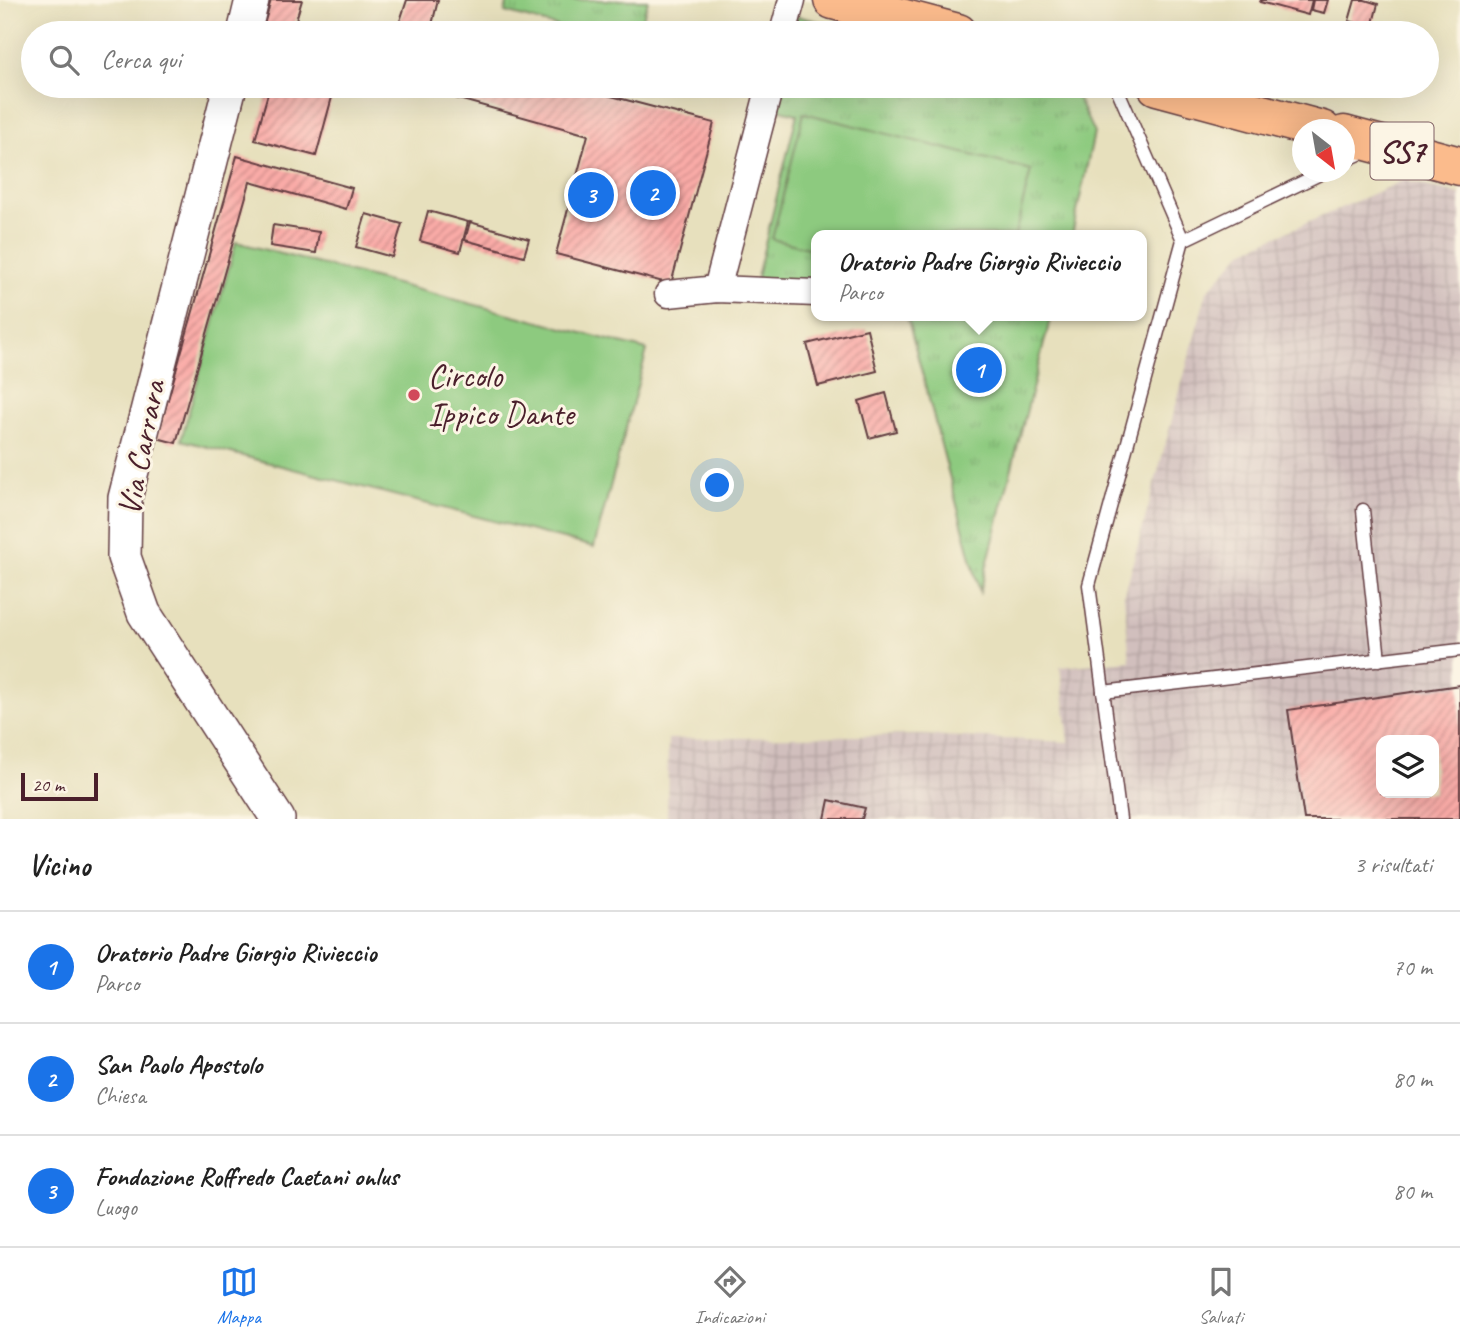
<!DOCTYPE html>
<html lang="it">
<head>
<meta charset="utf-8">
<style>
  :root { --surface:#fff; --page:#f6f6f6; --text:#222; --muted:#767676; --line:#e0e0e0; --accent:#1a73e8 }
  body { margin:0; font-family:Caveat,sans-serif; background:var(--page); color:var(--text) }
  .controls { position:absolute; right:21px; bottom:21px; display:grid; overflow:hidden; border-radius:14px; box-shadow:0 7px 28px #0002 }
  .controls button { width:63px; height:63px; display:grid; place-items:center; padding:0; border:0; border-bottom:2px solid var(--line); background:var(--surface); color:var(--text); font:35px sans-serif }
  .compass { position:absolute; left:1292px; top:119px; width:63px; height:63px; border-radius:50%; background:var(--surface); box-shadow:0 7px 28px #0002; rotate:149deg }
  .scale { position:absolute; left:21px; bottom:18px; width:77px; box-sizing:border-box; padding-left:7px; border:4px solid #4a1f2b; border-top:0; font-size:19px; line-height:24px; white-space:nowrap; color:#4a1f2b; -webkit-text-stroke:5px #fcf5e5; paint-order:stroke }
  .you { position:absolute; left:718px; top:486px; width:24px; height:24px; margin:-18px; border:5px solid #fff; border-radius:50%; background:#1a73e8; box-shadow:0 0 0 10px #1a73e833 }
  .badge { display:grid; place-items:center; width:46px; height:46px; border-radius:50%; background:var(--accent); color:#fff; font-size:23px; font-weight:700 }
  .pin { position:absolute; translate:-50% -50%; border:4px solid #fff; box-shadow:0 2px 7px #0006 }
  .popup { position:absolute; left:811px; top:230px; width:336px; height:91px; box-sizing:border-box; display:grid; place-content:center; border-radius:14px; background:var(--surface); filter:drop-shadow(0 2px 5px #0005); font-size:23px; white-space:nowrap; color:var(--muted) }
  .popup b { font-size:26px; color:var(--text) }
  .popup::after { content:''; position:absolute; left:50%; top:100%; margin-left:-14px; border:14px solid transparent; border-top-color:var(--surface) }
  .list { margin:0; padding:0; list-style:none }
  h2 { display:flex; justify-content:space-between; align-items:center; height:91px; margin:0; padding:0 28px; font-size:30px }
  h2 small { font-size:23px; font-weight:400; color:var(--muted) }
  .list li { display:grid; grid-template-columns:46px 1fr auto; gap:21px; align-items:center; box-sizing:border-box; height:112px; padding:0 28px; border-top:2px solid var(--line) }
  .list b { display:block; font-size:26px; white-space:nowrap }
  .list p { margin:0; font-size:23px; white-space:nowrap; color:var(--muted) }
  .list em { font-size:23px; font-style:normal; color:var(--muted) }
  .icon { flex:none; width:38px; height:38px; fill:none; stroke:currentColor; stroke-width:2; stroke-linecap:round; stroke-linejoin:round }
  .map { position:relative; flex:none; width:1460px; height:819px; overflow:hidden }
  .search { position:absolute; background:var(--surface); box-shadow:0 7px 28px #0002; left:21px; right:21px; top:21px; height:77px; display:flex; align-items:center; gap:18px; box-sizing:border-box; padding:0 24px; border-radius:38px; color:var(--muted); font-size:26px }
  .sheet { height:427px; background:var(--surface) }
  nav { display:flex; justify-content:space-around; align-items:center; box-sizing:border-box; height:98px; border-top:2px solid var(--line); background:var(--surface); font-size:19px; color:var(--muted) }
  nav a { display:grid; justify-items:center; gap:4px }
  nav .on { color:var(--accent) }
  .map>svg:first-child { display:block }
  .industrial { fill:url(#industrial-grid); fill-rule:evenodd }
  .grass { fill:url(#grass-tufts); stroke:#6c7455; stroke-width:2 }
  .garden { fill:#8dca7f; stroke:#6c7455; stroke-width:2 }
  .building { fill:url(#building-hatch); fill-rule:evenodd }
  .lines { fill:none; stroke-linecap:round; stroke-linejoin:round }
  .service-casing { stroke:#623c41; stroke-width:15 }
  .minor-casing { stroke:#623c41; stroke-width:29 }
  .tertiary-casing { stroke:#623c41; stroke-width:36 }
  .primary-casing { stroke:#623c41; stroke-width:41 }
  .service { stroke:#fff; stroke-width:12 }
  .minor { stroke:#fff; stroke-width:26 }
  .tertiary { stroke:#fff; stroke-width:33 }
  .primary { stroke:#fbbb8c; stroke-width:38 }
  .poi-dot { fill:#d1495b; stroke:#fcf5e5; stroke-width:2.5 }
  .labels { text-anchor:middle; dominant-baseline:central; stroke-width:6; stroke-linejoin:round; paint-order:stroke }
  .shield { fill:#fcf5e5; stroke:#7f5f63; stroke-width:2 }
  .shield-label { font-size:32px; font-weight:bold; fill:#4a1f2b }
  .poi-label { font-size:33px; fill:#4a1f2b; stroke:#fcf5e5; text-anchor:start }
  .street-label { font-size:33px; fill:#4a1f2b; stroke:#fcf5e5 }
</style>
</head>
<body>
<div class="map">
<svg width="1460" height="819" viewBox="0 0 1460 819">
  <defs>
    <pattern id="industrial-grid" width="8" height="8" patternUnits="userSpaceOnUse" patternTransform="scale(1.75)"><rect width="8" height="8" fill="#d1bfbd"/><path d="M0 4h8M4 0v8" fill="none" stroke="#b5a4a3"/></pattern>
    <pattern id="grass-tufts" width="24" height="20" patternUnits="userSpaceOnUse" patternTransform="scale(1.75)"><rect width="24" height="20" fill="#8dca7f"/><path d="M3 7l-1-3M5 7V3M7 7l1-3M15 17l-1-3M17 17v-4M19 17l1-3" fill="none" stroke="#7bad6e"/></pattern>
    <pattern id="building-hatch" width="6" height="6" patternUnits="userSpaceOnUse" patternTransform="scale(1.75)"><rect width="6" height="6" fill="#faaba7"/><path d="M-1 1l2-2M0 6l6-6M5 7l2-2" fill="none" stroke="#cc8b88"/></pattern>
  </defs>
  <rect width="100%" height="100%" fill="#fcf5e5"/>
  <filter id="ink" filterUnits="userSpaceOnUse"><feTurbulence type="fractalNoise" baseFrequency=".0143" numOctaves="2"/><feDisplacementMap in="SourceGraphic" scale="14" xChannelSelector="R" yChannelSelector="G"/><feConvolveMatrix kernelMatrix="1 2 1 2 8 2 1 2 1" color-interpolation-filters="sRGB"/></filter>
  <filter id="wash" filterUnits="userSpaceOnUse"><feTurbulence type="fractalNoise" baseFrequency=".00686" numOctaves="4" result="noise"/><feDisplacementMap in="SourceGraphic" scale="28" xChannelSelector="R" yChannelSelector="G"/><feGaussianBlur stdDeviation="1.57" result="paint"/><feColorMatrix in="noise" values="0 0 0 0 0 0 0 0 0 0 0 0 0 0 0 0 0 1.4 0 .05"/><feComposite in="paint" operator="in"/></filter>
  <g filter="url(#wash)">
    <rect width="100%" height="100%" fill="#e7e0bd"/>
    <path class="industrial" d="M1404,180L1460,195V819H667L668,739L921,735L1069,742L1060,667L1130,661L1124,596L1207,291L1243,251ZM1381,740H1434V793H1381Z"/>
    <g class="grass">
      <polygon points="508,0 648,0 639,33 581,33 505,12"/>
      <polygon points="796,16 867,33 792,33"/>
      <polygon points="779,86 1072,86 1094,133 1072,235 816,235 816,286 755,285 797,114 773,108"/>
      <polygon points="907,316 1051,316 980,592"/>
    </g>
    <g class="garden">
      <polygon points="804,113 1031,170 1015,235 816,235 816,250 772,239"/>
      <polygon points="236,242 647,350 594,547 181,440"/>
    </g>
    <g id="blocks">
      <g class="building">
        <polygon points="271,0 302,0 292,33 262,32"/>
        <polygon points="407,0 438,0 430,33 396,33"/>
        <polygon points="1261,0 1312,0 1308,15 1260,2"/>
        <polygon points="1313,0 1328,0 1324,13 1311,10"/>
        <polygon points="1355,0 1365,0 1378,4 1372,27 1349,21"/>
        <polygon points="270,86 335,86 316,156 255,140"/>
        <polygon points="412,86 573,86 714,123 671,284 556,254 588,135"/>
        <polygon points="237,156 352,188 346,209 250,182 176,443 157,438"/>
        <polygon points="428,211 468,222 460,252 420,241"/>
        <polygon points="366,214 402,224 392,257 356,247"/>
        <polygon points="470,222 529,239 524,256 465,240"/>
        <polygon points="273,225 319,232 316,253 270,246"/>
        <polygon points="867,329 877,371 818,386 807,344"/>
        <polygon points="886,393 896,431 869,438 859,401"/>
        <path d="M1460,685V819H1304L1288,710ZM1381,740H1434V793H1381Z"/>
        <polygon points="829,800 865,808 862,819 825,819"/>
      </g>
    </g>
  </g>
  <g filter="url(#ink)">
    <use href="#blocks" fill-opacity="0" stroke="#623c41" stroke-width="2"/>
    <g class="lines">
      <defs>
        <g id="service">
          <polyline points="1116,86 1183,240"/>
          <polyline points="1344,161 1366,151"/>
          <polyline points="1363,510 1379,660"/>
          <polyline points="1103,692 1460,650"/>
          <polyline points="1120,819 1089,585 1183,240 1324,172"/>
        </g>
        <g id="minor">
          <polyline points="783,33 792,0"/>
          <polyline points="717,289 770,86"/>
          <polyline points="668,294 717,289 816,293"/>
        </g>
        <g id="tertiary">
          <polyline points="244,33 252,0"/>
          <polyline points="230,86 125,498 124,557 144,613 278,819"/>
        </g>
        <g id="primary">
          <polyline points="833,0 958,33"/>
          <polyline points="1157,86 1322,130"/>
          <polyline points="1344,135 1460,166"/>
        </g>
      </defs>
      <use href="#service" class="service-casing"/>
      <use href="#minor" class="minor-casing"/>
      <use href="#tertiary" class="tertiary-casing"/>
      <use href="#primary" class="primary-casing"/>
      <use href="#service" class="service"/>
      <use href="#minor" class="minor"/>
      <use href="#tertiary" class="tertiary"/>
      <use href="#primary" class="primary"/>
    </g>
  </g>
  <circle class="poi-dot" cx="414" cy="395" r="7"/>
  <g class="labels">
    <rect class="shield" x="1370.5" y="122.5" width="63" height="57" rx="5"/>
    <g class="shield-label">
      <text x="1402" y="151">SS7</text>
    </g>
    <g class="poi-label">
      <text x="428" y="376">Circolo<tspan x="428" dy="38">Ippico Dante</tspan></text>
    </g>
    <g class="street-label">
      <text transform="translate(141 448) rotate(-79)">Via Carrara</text>
    </g>
  </g>
</svg>
<div class="controls">
<button><svg class="icon" aria-label="layers" viewBox="0 0 24 24"><path d="M12 4l9 5-9 5-9-5zM3 14l9 5 9-5"/></svg></button>
</div>
<svg class="compass" viewBox="-18 -18 36 36"><path d="M0-13l5 13h-10z" fill="#e53935"/><path d="M0 13l5-13h-10z" fill="#767676"/></svg>
<div class="scale">20 m</div>
<div class="you"></div>
<div class="pin badge" style="left:979px;top:370px">1</div>
<div class="popup"><b>Oratorio Padre Giorgio Rivieccio</b>Parco</div>
<div class="pin badge" style="left:653px;top:193px">2</div>
<div class="pin badge" style="left:591px;top:195px">3</div>
<div class="search"><svg class="icon" aria-label="search" viewBox="0 0 24 24"><circle cx="10" cy="10" r="6"/><path d="M15 15l6 6"/></svg>Cerca qui</div>
</div>
<section class="sheet">
<h2>Vicino<small>3 risultati</small></h2>
<ul class="list">
<li><span class="badge">1</span><div><b>Oratorio Padre Giorgio Rivieccio</b><p>Parco</p></div><em>70 m</em></li>
<li><span class="badge">2</span><div><b>San Paolo Apostolo</b><p>Chiesa</p></div><em>80 m</em></li>
<li><span class="badge">3</span><div><b>Fondazione Roffredo Caetani onlus</b><p>Luogo</p></div><em>80 m</em></li>
</ul>
</section>
<nav>
<a class="on"><svg class="icon" aria-label="map" viewBox="0 0 24 24"><path d="M3 6l6-2 6 2 6-2v14l-6 2-6-2-6 2zM9 4v14M15 6v14"/></svg>Mappa</a>
<a><svg class="icon" aria-label="directions" viewBox="0 0 24 24"><path d="M12 3l9 9-9 9-9-9zM9 14v-3h6M13 9l2 2-2 2"/></svg>Indicazioni</a>
<a><svg class="icon" aria-label="saved" viewBox="0 0 24 24"><path d="M7 4h10v16l-5-4-5 4z"/></svg>Salvati</a>
</nav>
</body>
</html>
